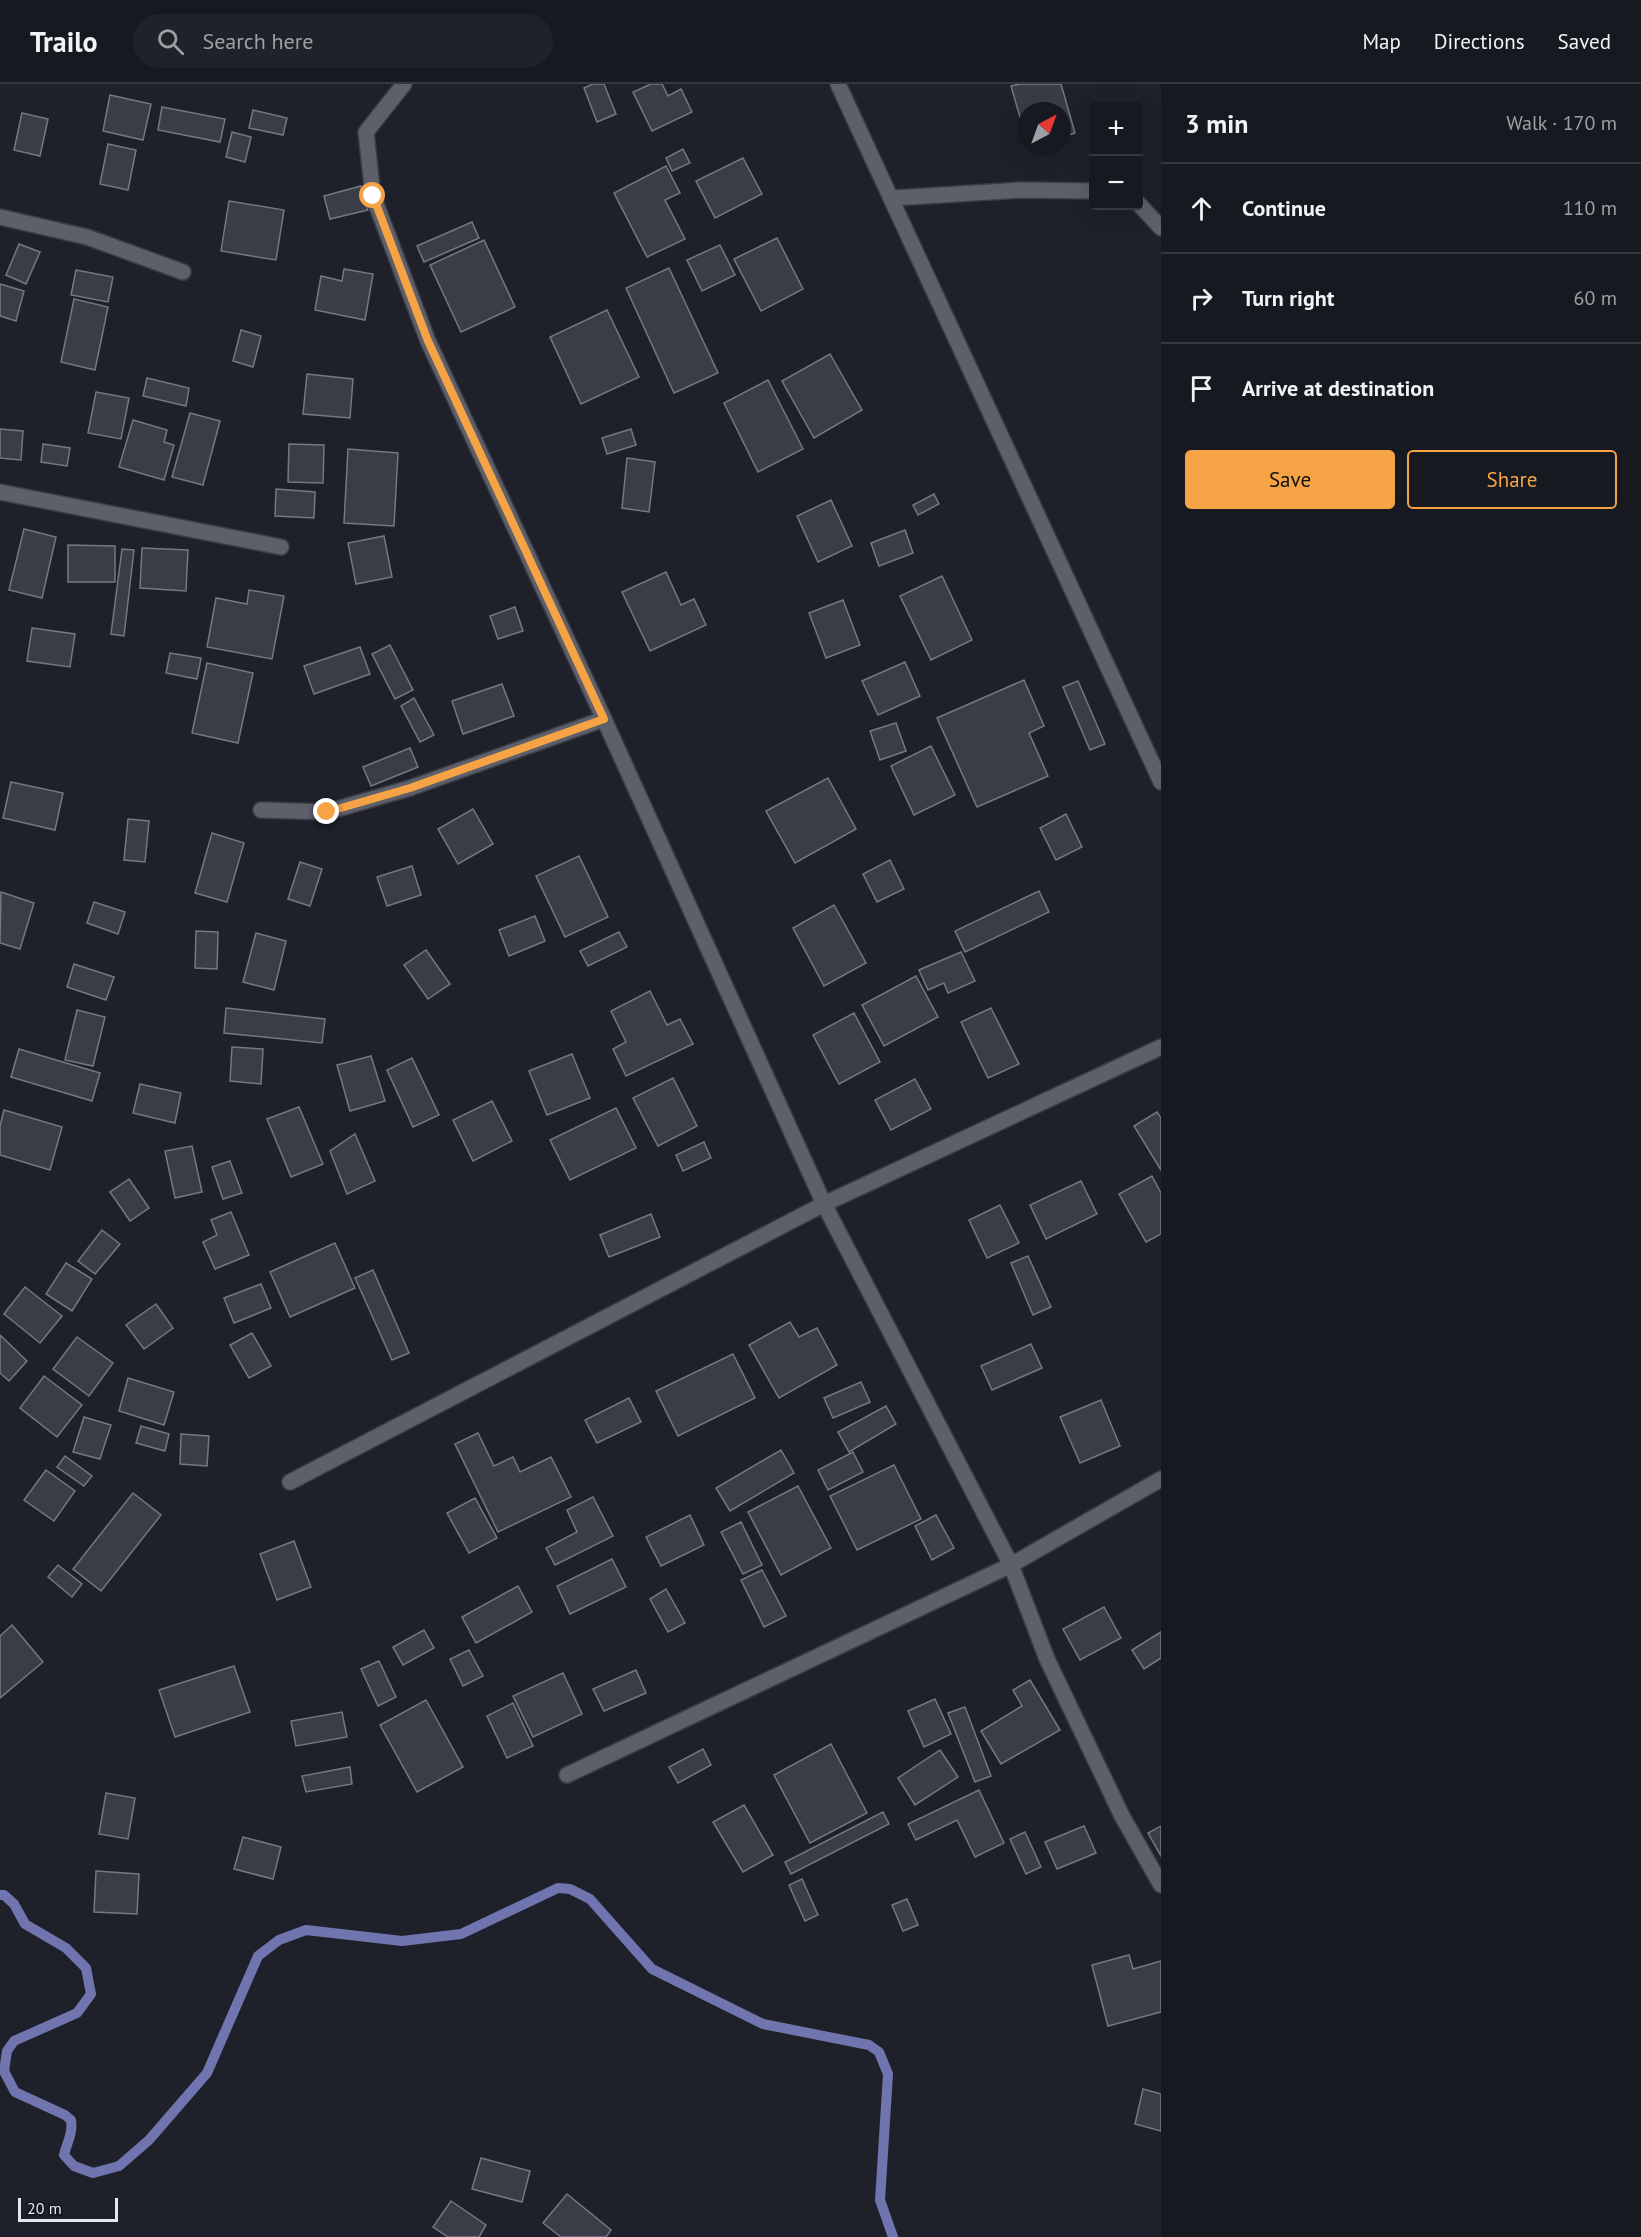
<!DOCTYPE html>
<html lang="en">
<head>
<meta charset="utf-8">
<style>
  :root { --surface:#171920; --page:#202229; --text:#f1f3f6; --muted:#9ea0a5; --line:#36383e; --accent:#f5a345 }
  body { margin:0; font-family:"PT Sans",sans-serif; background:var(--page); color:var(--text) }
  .controls { position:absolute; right:18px; top:18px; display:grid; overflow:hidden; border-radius:6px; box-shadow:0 6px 24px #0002 }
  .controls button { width:54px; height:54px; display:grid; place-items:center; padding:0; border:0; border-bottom:2px solid var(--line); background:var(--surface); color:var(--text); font:30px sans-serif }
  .compass { position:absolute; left:1017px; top:18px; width:54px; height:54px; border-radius:50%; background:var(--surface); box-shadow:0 6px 24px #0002; rotate:41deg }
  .scale { position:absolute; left:18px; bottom:15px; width:100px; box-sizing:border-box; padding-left:6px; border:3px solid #e6e8ef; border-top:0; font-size:16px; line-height:21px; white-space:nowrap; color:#e6e8ef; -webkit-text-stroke:4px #161821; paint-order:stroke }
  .stop { position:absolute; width:18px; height:18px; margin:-14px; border:4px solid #f5a345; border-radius:50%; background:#fff }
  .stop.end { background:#f5a345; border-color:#fff; box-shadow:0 2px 6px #0008 }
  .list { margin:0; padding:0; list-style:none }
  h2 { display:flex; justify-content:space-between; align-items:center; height:78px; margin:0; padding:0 24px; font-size:26px }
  h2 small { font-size:20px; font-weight:400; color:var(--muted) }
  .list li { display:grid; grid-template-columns:39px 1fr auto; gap:18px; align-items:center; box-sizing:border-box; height:90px; padding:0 24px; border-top:2px solid var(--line) }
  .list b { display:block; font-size:22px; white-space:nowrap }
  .list em { font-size:20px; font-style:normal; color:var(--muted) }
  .actions { display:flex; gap:12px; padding:18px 24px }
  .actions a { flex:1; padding:14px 0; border:2px solid var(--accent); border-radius:6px; text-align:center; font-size:21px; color:var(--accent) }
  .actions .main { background:var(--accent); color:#111 }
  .icon { flex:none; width:33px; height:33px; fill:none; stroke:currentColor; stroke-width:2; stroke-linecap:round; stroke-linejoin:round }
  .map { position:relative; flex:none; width:1161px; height:2153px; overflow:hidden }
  header { display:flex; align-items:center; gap:36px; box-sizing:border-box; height:84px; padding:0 30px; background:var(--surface); border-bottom:2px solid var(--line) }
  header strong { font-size:28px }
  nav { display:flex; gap:33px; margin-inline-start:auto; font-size:21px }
  .search { width:420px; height:54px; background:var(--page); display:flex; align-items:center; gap:15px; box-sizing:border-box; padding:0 21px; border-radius:33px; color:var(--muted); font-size:22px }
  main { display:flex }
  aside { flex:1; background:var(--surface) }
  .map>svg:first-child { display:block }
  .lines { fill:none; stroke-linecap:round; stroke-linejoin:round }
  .stream { stroke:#7075af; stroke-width:10 }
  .building { fill:#3a3c46; stroke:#757783; stroke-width:1.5 }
  .minor-casing { stroke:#3a3b43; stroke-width:18 }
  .tertiary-casing { stroke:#3a3b43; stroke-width:18 }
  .minor { stroke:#5d5f6a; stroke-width:15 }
  .tertiary { stroke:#5d5f6a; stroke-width:15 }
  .route { stroke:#f5a345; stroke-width:8 }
</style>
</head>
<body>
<header>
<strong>Trailo</strong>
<div class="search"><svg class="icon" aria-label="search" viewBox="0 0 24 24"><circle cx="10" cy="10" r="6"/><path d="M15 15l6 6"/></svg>Search here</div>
<nav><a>Map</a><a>Directions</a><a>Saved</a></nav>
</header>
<main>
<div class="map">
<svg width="1161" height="2153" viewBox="0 0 1161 2153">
  <rect width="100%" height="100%" fill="#1f212a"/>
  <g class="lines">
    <path class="stream" d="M0,1811H4L14,1820L25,1840L66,1864L86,1884L91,1910L77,1929L14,1957L7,1967L4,1987L15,2008L65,2031L71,2036C73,2050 67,2058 64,2071L74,2082L93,2089L119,2082L149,2056L207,1989L258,1872L279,1856L306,1846L402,1857L461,1850L558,1804L570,1805L590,1815L652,1885L763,1940L869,1961L879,1968L888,1990L880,2116L893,2153"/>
  </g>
  <g class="building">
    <polygon points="593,0 604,0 616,30 597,38 584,4"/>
    <polygon points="651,0 662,0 668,12 681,5 692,28 652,47 633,8"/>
    <polygon points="1020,0 1061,0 1075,49 1062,53 1062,27 1026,27 1026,54 1011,2"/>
    <polygon points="110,11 151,20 143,56 103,47"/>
    <polygon points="162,23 225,35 220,58 158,46"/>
    <polygon points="253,26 287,34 283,51 249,44"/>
    <polygon points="22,29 48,35 40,72 14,66"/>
    <polygon points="232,48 251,53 245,78 226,73"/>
    <polygon points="108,60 136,66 128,106 100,100"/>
    <polygon points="683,65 690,79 672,87 666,74"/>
    <polygon points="743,74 762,110 715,134 696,97"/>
    <polygon points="666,82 680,109 665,116 685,155 647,173 614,109"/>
    <polygon points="361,102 368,126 330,135 324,112"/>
    <polygon points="229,117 284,126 276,176 221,167"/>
    <polygon points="472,138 479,154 424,178 417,162"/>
    <polygon points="777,154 803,205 761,227 734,175"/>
    <polygon points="484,156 515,223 461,248 430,181"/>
    <polygon points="19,160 40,168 26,200 6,191"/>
    <polygon points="720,161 735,191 702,207 687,176"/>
    <polygon points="669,184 718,289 674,309 626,204"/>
    <polygon points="344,185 373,190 365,236 315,226 321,192 342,197"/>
    <polygon points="76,186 113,193 108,218 71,211"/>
    <polygon points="0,200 24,207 16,237 0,232"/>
    <polygon points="74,215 108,223 95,286 61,278"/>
    <polygon points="607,226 639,293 581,320 550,253"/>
    <polygon points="241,246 261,252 253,283 233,277"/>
    <polygon points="830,270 862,326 814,354 782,297"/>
    <polygon points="307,290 353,295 350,334 303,330"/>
    <polygon points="147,294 189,304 186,322 143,312"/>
    <polygon points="768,296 803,365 758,388 724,319"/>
    <polygon points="96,308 129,314 121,355 88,349"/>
    <polygon points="190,329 220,337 203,401 172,393"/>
    <polygon points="133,336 167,346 164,358 174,361 164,396 119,383"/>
    <polygon points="0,345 23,347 21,376 0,374"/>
    <polygon points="631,345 636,361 607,370 602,354"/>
    <polygon points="43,360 70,364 67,382 41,378"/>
    <polygon points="289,360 324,361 323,399 288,398"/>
    <polygon points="348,365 398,369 394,442 344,439"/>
    <polygon points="627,374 655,378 649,428 622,424"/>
    <polygon points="276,405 315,408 314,434 275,432"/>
    <polygon points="934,410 939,420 918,431 913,421"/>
    <polygon points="831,416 852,462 818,478 797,432"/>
    <polygon points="24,445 56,453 42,514 9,506"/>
    <polygon points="905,446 913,469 879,482 871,459"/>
    <polygon points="384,452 392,493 356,500 348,459"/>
    <polygon points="68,461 115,462 115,498 68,498"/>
    <polygon points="142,464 188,466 186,507 140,504"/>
    <polygon points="122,465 134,466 124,552 111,550"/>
    <polygon points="666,488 681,521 694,515 706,541 650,567 622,508"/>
    <polygon points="942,492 972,556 931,576 900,512"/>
    <polygon points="249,506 284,512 272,575 207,563 216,514 247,520"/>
    <polygon points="843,516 860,561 826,574 809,529"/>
    <polygon points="515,523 523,547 498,555 490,532"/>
    <polygon points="32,544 75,550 70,583 27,577"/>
    <polygon points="390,561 413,606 395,615 372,570"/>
    <polygon points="360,563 370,590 314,610 304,582"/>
    <polygon points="170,569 201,574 197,595 166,589"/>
    <polygon points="905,578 920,612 878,631 862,597"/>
    <polygon points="207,579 253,589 238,659 192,649"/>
    <polygon points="1024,596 1044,642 1029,649 1048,692 977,723 937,634"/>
    <polygon points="1078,597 1105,660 1090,666 1063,603"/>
    <polygon points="502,600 514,632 463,650 452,617"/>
    <polygon points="414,614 434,651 420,658 401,622"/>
    <polygon points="896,639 906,667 880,676 870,647"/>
    <polygon points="931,662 955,711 914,731 891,682"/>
    <polygon points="410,664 418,683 371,702 363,683"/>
    <polygon points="828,694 856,745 795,779 766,727"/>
    <polygon points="11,698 63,709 55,746 3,734"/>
    <polygon points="473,725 493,760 458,780 438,745"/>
    <polygon points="1066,730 1082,763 1056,776 1040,744"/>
    <polygon points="128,735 149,737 145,778 124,776"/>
    <polygon points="212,749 244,759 227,818 195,809"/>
    <polygon points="579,772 608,833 565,853 536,792"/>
    <polygon points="890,776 904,805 877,818 863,790"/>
    <polygon points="300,778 322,785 310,822 288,815"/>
    <polygon points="412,782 421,811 387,822 377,793"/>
    <polygon points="1039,807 1049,828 965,868 955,847"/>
    <polygon points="1,808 34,819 20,865 0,859"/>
    <polygon points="94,818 125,828 118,850 87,839"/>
    <polygon points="834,821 866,879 824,902 793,844"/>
    <polygon points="535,832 545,857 509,872 499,846"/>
    <polygon points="196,847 218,848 217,885 195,884"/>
    <polygon points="619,848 627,863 588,882 580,867"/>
    <polygon points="256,849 286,857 274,906 243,898"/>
    <polygon points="426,866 450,900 428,915 404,881"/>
    <polygon points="961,868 975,897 948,909 944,899 928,906 919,886"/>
    <polygon points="74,880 114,893 106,916 67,903"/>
    <polygon points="916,892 938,933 884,962 862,921"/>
    <polygon points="650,907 667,941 680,935 693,960 626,992 613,965 626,958 611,927"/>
    <polygon points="226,924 325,935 322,959 224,949"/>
    <polygon points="991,924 1019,980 988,994 961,938"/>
    <polygon points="77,926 105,933 93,982 65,976"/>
    <polygon points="854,929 880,978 839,1000 813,951"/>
    <polygon points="232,963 263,965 261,1000 230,997"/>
    <polygon points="19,965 100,989 92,1017 11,993"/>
    <polygon points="572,970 590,1014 547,1031 529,987"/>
    <polygon points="371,972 385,1017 350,1027 337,981"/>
    <polygon points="412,974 439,1031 413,1043 387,986"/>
    <polygon points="673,994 697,1042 658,1062 633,1014"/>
    <polygon points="915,995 931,1025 891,1046 875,1016"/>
    <polygon points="140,1000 181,1009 175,1039 133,1029"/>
    <polygon points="492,1017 512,1057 473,1077 453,1036"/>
    <polygon points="299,1023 323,1080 291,1093 267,1035"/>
    <polygon points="616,1024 636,1064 570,1096 550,1056"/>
    <polygon points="4,1026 62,1043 50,1086 0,1071 0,1042"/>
    <polygon points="1157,1028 1161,1034 1161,1086 1134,1042"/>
    <polygon points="355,1050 375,1097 347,1110 330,1067"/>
    <polygon points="704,1058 711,1074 683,1087 676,1071"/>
    <polygon points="192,1062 202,1108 175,1114 165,1067"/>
    <polygon points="230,1077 242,1109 223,1115 212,1083"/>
    <polygon points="1152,1092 1161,1109 1161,1150 1146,1158 1119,1110"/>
    <polygon points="129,1095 149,1124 130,1137 110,1108"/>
    <polygon points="1081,1097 1097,1130 1046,1155 1030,1121"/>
    <polygon points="1000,1121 1019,1159 987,1174 969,1136"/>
    <polygon points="231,1128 249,1171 215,1185 203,1158 217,1151 211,1136"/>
    <polygon points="651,1130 660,1153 609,1173 600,1151"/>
    <polygon points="102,1146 120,1160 95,1190 78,1177"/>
    <polygon points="335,1159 355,1204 290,1233 270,1188"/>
    <polygon points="1028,1172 1051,1223 1033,1231 1011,1179"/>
    <polygon points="66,1179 92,1195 72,1227 46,1210"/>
    <polygon points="373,1186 409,1269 392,1276 355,1194"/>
    <polygon points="261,1200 271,1224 234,1239 224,1214"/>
    <polygon points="25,1203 62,1232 40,1259 4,1230"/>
    <polygon points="156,1220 173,1244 144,1265 126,1241"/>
    <polygon points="790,1238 799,1253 817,1244 837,1281 779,1314 749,1261"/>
    <polygon points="252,1249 271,1282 249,1294 230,1261"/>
    <polygon points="0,1251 27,1277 9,1297 0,1289"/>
    <polygon points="77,1253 113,1279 89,1312 53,1285"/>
    <polygon points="1031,1260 1042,1284 992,1306 981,1282"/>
    <polygon points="733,1270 755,1314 678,1352 656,1307"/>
    <polygon points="44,1292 82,1321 57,1353 20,1324"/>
    <polygon points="128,1294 174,1308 164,1341 119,1327"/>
    <polygon points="861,1298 870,1318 833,1334 824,1314"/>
    <polygon points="629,1314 641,1338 597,1359 585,1336"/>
    <polygon points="1101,1316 1120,1362 1080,1379 1060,1333"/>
    <polygon points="886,1322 896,1340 849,1368 838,1348"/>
    <polygon points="84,1333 111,1341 100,1375 73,1368"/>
    <polygon points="141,1342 169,1350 165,1367 136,1359"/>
    <polygon points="478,1349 494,1382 513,1373 520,1388 551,1373 571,1413 498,1448 455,1360"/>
    <polygon points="181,1350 209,1352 207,1382 180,1380"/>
    <polygon points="781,1366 794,1389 730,1427 716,1404"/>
    <polygon points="853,1368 863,1388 828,1406 818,1386"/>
    <polygon points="65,1372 92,1392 84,1402 57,1383"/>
    <polygon points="894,1381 921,1435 857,1466 830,1412"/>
    <polygon points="46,1386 75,1407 54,1437 24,1416"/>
    <polygon points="798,1402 831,1464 781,1491 748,1428"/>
    <polygon points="133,1409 161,1431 101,1507 73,1485"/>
    <polygon points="593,1413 613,1452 555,1481 546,1464 577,1448 567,1426"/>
    <polygon points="475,1414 497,1454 469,1469 447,1429"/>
    <polygon points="690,1431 704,1461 661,1482 646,1453"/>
    <polygon points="936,1431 954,1464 932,1476 915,1442"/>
    <polygon points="741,1438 762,1481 743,1490 721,1448"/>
    <polygon points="294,1457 311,1503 277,1516 260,1470"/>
    <polygon points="612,1475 626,1503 570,1530 557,1502"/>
    <polygon points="58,1481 82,1500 72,1513 48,1493"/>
    <polygon points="762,1486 786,1532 764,1543 741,1496"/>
    <polygon points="518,1502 532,1528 476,1559 462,1533"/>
    <polygon points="666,1505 685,1539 668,1548 650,1515"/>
    <polygon points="1104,1523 1121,1554 1080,1576 1063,1545"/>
    <polygon points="12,1541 43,1578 0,1614 0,1552"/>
    <polygon points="424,1546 434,1564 403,1581 393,1563"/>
    <polygon points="1161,1548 1161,1574 1144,1585 1132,1566"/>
    <polygon points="469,1566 483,1592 463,1602 450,1575"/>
    <polygon points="379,1577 396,1613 378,1622 361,1585"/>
    <polygon points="234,1582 250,1628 175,1653 159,1606"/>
    <polygon points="636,1586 646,1609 604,1627 593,1605"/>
    <polygon points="563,1589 582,1630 533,1653 513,1612"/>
    <polygon points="1030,1596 1060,1646 1001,1680 981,1647 1022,1622 1013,1606"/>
    <polygon points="935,1615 951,1650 924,1663 908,1627"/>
    <polygon points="426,1616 463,1683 417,1708 380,1641"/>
    <polygon points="513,1619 533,1662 507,1674 487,1632"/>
    <polygon points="965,1623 991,1692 975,1698 948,1629"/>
    <polygon points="342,1628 347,1653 296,1662 291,1637"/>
    <polygon points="831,1660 867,1729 810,1759 774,1691"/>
    <polygon points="703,1665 711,1681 678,1699 669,1683"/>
    <polygon points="940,1666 958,1693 915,1721 898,1694"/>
    <polygon points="350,1683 352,1700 306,1708 302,1692"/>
    <polygon points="979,1706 1004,1759 975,1773 957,1736 916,1756 908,1740"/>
    <polygon points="106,1709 135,1714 128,1755 99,1750"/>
    <polygon points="744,1721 773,1771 743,1788 713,1738"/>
    <polygon points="883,1728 889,1740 791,1790 785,1778"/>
    <polygon points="1084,1742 1096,1769 1057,1785 1045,1758"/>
    <polygon points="1161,1742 1161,1772 1148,1749"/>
    <polygon points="1025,1748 1041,1783 1026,1790 1010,1755"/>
    <polygon points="243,1753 281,1763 273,1795 234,1785"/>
    <polygon points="96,1787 139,1790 137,1830 94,1828"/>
    <polygon points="802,1795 818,1831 805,1837 789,1801"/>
    <polygon points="907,1815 918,1841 903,1847 892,1821"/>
    <polygon points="1129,1871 1133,1885 1161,1877 1161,1928 1108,1942 1092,1881"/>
    <polygon points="1143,2005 1161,2010 1161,2047 1135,2040"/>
    <polygon points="481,2074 530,2087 522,2118 472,2105"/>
    <polygon points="567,2110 611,2146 606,2153 561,2153 543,2139"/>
    <polygon points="451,2117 486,2141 479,2153 448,2153 433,2143"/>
  </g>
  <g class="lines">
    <defs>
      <g id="minor">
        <polyline points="404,0 366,48 373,112 428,257 604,635 824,1120 1011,1481 1047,1575 1122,1732 1161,1801"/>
        <polyline points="893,114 1021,106 1094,107"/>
        <polyline points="1138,119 1161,144"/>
        <polyline points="0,133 87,153 183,188"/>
        <polyline points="0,408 281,463"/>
        <polyline points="261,726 327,728 410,704 604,635"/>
        <polyline points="290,1398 824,1120 1161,963"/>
        <polyline points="567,1691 1011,1481 1161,1395"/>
      </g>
      <polyline id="tertiary" points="838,0 1161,698"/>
    </defs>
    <use href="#minor" class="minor-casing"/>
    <use href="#tertiary" class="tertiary-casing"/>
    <use href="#minor" class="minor"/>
    <use href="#tertiary" class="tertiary"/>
  </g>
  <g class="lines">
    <polyline class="route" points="327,728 410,704 604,635 428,257 373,112"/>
  </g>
</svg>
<div class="controls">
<button>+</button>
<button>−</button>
</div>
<svg class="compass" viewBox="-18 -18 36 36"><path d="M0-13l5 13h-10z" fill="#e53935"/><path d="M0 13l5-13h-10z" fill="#9ea0a5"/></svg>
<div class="scale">20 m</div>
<div class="stop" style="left:373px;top:112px"></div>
<div class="stop end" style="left:327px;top:728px"></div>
</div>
<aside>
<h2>3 min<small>Walk · 170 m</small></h2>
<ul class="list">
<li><svg class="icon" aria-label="ahead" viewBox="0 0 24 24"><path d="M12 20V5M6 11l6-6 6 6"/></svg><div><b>Continue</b></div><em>110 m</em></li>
<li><svg class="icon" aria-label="right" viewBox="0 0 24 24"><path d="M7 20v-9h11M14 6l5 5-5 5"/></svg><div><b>Turn right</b></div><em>60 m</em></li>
<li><svg class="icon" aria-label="arrive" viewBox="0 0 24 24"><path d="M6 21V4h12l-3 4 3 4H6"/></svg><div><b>Arrive at destination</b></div></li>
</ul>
<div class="actions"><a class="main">Save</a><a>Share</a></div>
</aside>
</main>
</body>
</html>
